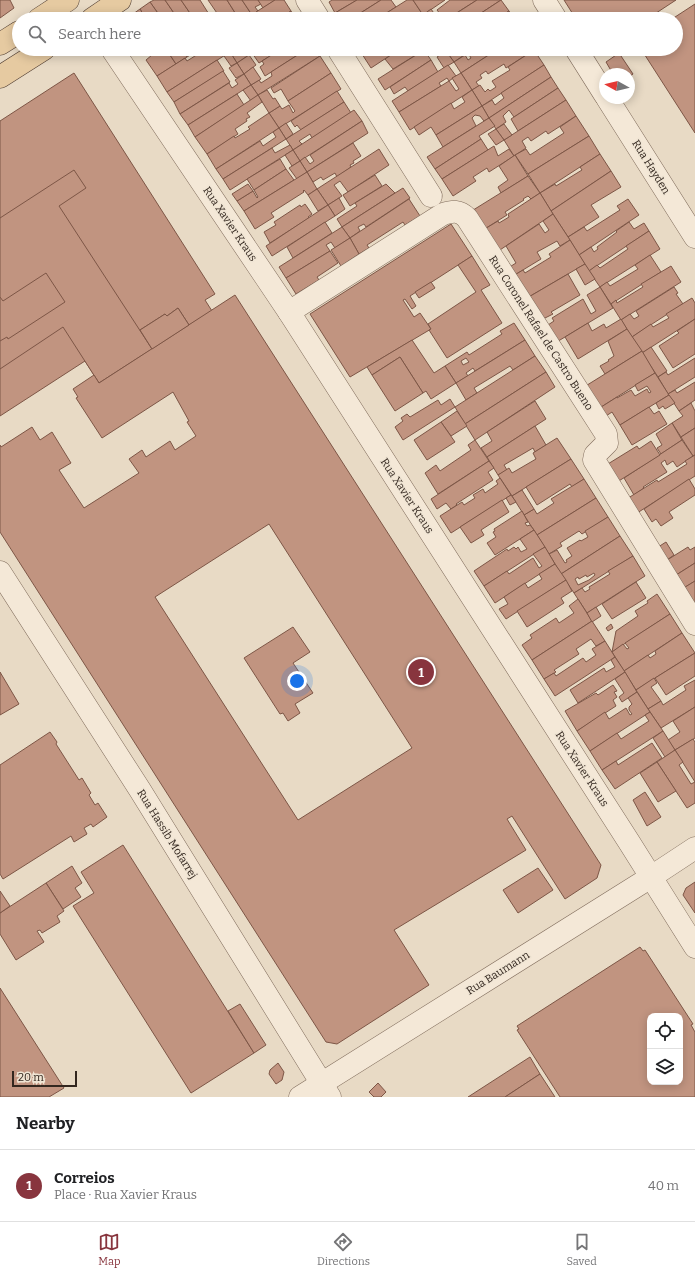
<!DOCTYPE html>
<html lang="en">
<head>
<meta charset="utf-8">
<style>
  :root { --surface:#fff; --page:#f2f2f2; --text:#202124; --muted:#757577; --line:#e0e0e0; --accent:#88353e }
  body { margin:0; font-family:Bitter,serif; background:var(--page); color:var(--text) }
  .controls { position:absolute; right:12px; bottom:12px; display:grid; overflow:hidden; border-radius:8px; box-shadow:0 2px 10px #0003 }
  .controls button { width:36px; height:36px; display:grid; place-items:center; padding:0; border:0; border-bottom:1px solid var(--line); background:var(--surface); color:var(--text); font:20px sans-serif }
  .compass { position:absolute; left:599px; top:68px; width:36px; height:36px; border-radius:50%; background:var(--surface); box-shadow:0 2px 10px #0003; rotate:278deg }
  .scale { position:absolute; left:12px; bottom:10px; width:65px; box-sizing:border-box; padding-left:4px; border:2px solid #33271f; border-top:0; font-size:11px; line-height:14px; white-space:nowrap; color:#33271f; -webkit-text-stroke:3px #f0e5d4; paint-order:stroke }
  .you { position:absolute; left:297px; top:681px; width:14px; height:14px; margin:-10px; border:3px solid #fff; border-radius:50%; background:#1a73e8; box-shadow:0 0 0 6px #1a73e833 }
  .badge { display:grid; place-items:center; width:26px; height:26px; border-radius:50%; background:var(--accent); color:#fff; font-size:13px; font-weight:700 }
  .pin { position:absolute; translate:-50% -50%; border:2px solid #fff; box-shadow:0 1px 4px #0006 }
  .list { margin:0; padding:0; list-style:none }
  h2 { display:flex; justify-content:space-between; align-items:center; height:52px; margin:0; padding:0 16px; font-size:17px }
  h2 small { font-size:13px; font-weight:400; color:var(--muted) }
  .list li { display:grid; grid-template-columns:26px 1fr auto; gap:12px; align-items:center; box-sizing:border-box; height:72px; padding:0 16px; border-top:1px solid var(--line) }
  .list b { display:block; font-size:15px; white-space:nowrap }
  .list p { margin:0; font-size:13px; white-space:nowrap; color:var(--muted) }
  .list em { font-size:13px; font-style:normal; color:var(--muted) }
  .icon { flex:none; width:22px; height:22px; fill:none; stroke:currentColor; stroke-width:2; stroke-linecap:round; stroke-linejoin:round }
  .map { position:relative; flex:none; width:695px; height:1097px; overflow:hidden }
  .search { position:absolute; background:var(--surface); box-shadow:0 2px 10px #0003; left:12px; right:12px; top:12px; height:44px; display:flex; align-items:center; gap:10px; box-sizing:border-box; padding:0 14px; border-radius:22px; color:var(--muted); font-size:15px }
  .sheet { height:124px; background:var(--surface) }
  nav { display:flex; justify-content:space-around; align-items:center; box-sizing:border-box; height:56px; border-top:1px solid var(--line); background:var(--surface); font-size:11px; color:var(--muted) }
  nav a { display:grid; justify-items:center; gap:2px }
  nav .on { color:var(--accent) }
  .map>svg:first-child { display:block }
  .building { fill:#c19480; stroke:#7d5646; fill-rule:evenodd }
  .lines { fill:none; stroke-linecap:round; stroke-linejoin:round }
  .minor-casing { stroke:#816d5d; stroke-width:23 }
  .major-casing { stroke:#4f3c31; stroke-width:23 }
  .minor { stroke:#f4e8d7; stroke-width:22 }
  .major { stroke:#e6caa1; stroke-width:22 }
  .labels { text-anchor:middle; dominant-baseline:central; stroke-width:3; stroke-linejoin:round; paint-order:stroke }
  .street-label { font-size:11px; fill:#33271f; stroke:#f0e5d4 }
</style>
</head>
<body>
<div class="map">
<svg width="695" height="1097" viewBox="0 0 695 1097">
  <rect width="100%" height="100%" fill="#e8dac5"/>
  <g class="building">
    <polygon points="0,0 10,0 14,8 0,18"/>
    <polygon points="154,0 165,0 178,19 162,19 150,2"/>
    <polygon points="165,0 181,0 194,19 178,19"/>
    <polygon points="181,0 200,0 212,19 194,19"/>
    <polygon points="208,0 227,0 237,16 233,19 221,19"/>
    <polygon points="227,0 242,0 252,15 246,19 239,19"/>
    <polygon points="242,0 258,0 261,4 255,7 258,11 252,15"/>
    <polygon points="258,0 275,0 263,8"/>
    <polygon points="275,0 284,0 291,11 279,19 253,19 259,15 256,12"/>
    <polygon points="332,0 357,0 335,13 329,2"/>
    <polygon points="357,0 381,0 351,19 339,19 335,13"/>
    <polygon points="381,0 391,0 396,7 377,19 351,19"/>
    <polygon points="407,0 413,0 423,15 416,19 414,19 410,14 405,17 406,19 377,19"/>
    <polygon points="413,0 445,0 423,15"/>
    <polygon points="450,0 477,0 447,19 444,19 437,10"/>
    <polygon points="477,0 501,0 472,19 453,19 452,16"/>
    <polygon points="501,0 509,11 496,19 472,19"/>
    <polygon points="564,0 676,0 647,19 576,19"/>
    <polygon points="150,2 162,19 146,19 140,9"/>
    <polygon points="695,4 695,133 641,49 676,49 676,19 672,19"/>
    <polygon points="140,9 146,19 126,19"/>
    <polygon points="431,9 438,19 426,19 423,15"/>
    <polygon points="291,11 296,19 279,19"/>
    <polygon points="509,11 514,19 496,19"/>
    <polygon points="148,49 166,49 176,64 157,76 146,60 152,55"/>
    <polygon points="166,49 181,49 187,57 176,64"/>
    <polygon points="181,49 197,49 198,50 187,57"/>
    <polygon points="206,49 228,49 230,52 167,92 157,76 185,58 187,61"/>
    <polygon points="234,49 238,49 240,51 243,49 258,49 237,63 230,52"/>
    <polygon points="258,49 281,49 259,63 252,53"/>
    <polygon points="281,49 307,49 265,76 260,67 264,64 262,61"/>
    <polygon points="307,49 315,49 320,56 258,95 251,85 259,80 261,83 272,76 271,72"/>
    <polygon points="359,49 369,49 362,54"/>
    <polygon points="369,49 400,49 371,68 362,54"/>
    <polygon points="400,49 423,49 424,50 393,69 385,59"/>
    <polygon points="435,49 445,49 446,51 439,56"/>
    <polygon points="449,49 462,49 460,50 464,55 454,62 446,51"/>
    <polygon points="474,49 498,49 461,73 454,62 465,55 468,60 471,58 468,53"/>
    <polygon points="498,49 533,49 534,50 506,68 504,64 488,74 486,71 480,75 482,78 476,82 479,86 472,90 461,73"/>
    <polygon points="424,50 431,60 385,90 378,79"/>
    <polygon points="534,50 544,65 482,106 472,90 480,85 485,92 488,89 490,91 496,87 492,81 510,70 508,67"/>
    <polygon points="446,51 454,62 444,68 437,57"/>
    <polygon points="230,52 237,63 231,66 224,56"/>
    <polygon points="619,53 633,74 629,77 629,74 613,74 606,62"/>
    <polygon points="249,55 256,65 244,74 237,63"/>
    <polygon points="320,56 331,73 288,101 281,89 274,93 271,88"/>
    <polygon points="217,60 224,71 174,102 167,92"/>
    <polygon points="431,60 438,72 408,91 405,87 394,94 390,87"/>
    <polygon points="237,63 244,74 236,78 229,68"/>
    <polygon points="448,65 456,76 449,81 447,78 439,83 441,86 399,112 392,101"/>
    <polygon points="544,65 551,77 489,118 482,106 492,100 495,105 504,98 501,93"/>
    <polygon points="253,67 261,79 251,85 244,74"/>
    <polygon points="223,71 230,82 180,114 174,102"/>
    <polygon points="74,73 215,294 205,300 212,311 189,325 178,308 167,316 165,314 140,330 152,349 99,383 85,361 0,416 0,121"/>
    <polygon points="331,73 341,89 279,128 269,113 280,106 282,109 289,105 293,113 295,111 288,101"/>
    <polygon points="461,73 472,90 410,130 399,112 449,81 456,91 459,89 452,78"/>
    <polygon points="244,74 251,85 188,125 180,114 229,83 232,88 238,84 235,80"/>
    <polygon points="551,77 558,88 514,117 509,110 503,116 506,122 496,129 489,118"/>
    <polygon points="629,81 634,88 629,91"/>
    <polygon points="251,85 258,95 251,101 243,90"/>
    <polygon points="558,88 566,100 518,131 511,119"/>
    <polygon points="267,90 273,99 275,98 280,106 269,113 258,95"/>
    <polygon points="472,90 482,106 436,135 431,127 419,135 414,127 451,103 454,109 465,102 462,97"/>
    <polygon points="337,91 344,102 301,130 297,125 295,127 291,121"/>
    <polygon points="237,94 244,105 195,137 188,125"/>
    <polygon points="258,95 262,102 247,113 250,117 246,119 247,121 235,129 238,134 207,154 195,137"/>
    <polygon points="566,100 576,116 548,134 546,131 531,141 528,137 522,141 526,148 514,156 504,140"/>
    <polygon points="344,102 351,113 312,138 310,134 299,141 302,144 293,150 286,139"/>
    <polygon points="482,106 489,118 484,121 480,116 475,115 472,118 476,126 443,147 436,135"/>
    <polygon points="354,110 362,121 300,161 293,150"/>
    <polygon points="269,113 279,128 216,169 207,154 234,136 235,138 250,129 248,127"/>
    <polygon points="576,116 589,136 528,174 515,155 526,149 530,155 564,133 560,127"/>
    <polygon points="489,118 495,126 479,136 481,139 435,169 427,157"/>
    <polygon points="362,121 368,133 307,172 300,161 305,157 310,164 314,161 310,155"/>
    <polygon points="286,123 293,134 286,139 279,128"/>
    <polygon points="504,124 512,135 504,140 496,129"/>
    <polygon points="279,128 286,139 223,179 216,169 260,141 263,146 276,137 273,132"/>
    <polygon points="496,129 504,140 496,145 488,134"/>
    <polygon points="589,136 600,154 540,193 528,174"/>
    <polygon points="481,139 488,150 442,179 435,169"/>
    <polygon points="353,143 361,156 353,161 354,163 350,165 351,167 337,177 335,173 323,180 321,177 313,182 307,172"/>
    <polygon points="290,145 293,150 230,190 223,179 272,148 275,153"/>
    <polygon points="494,146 498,156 509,149 514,156 489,172 487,168 473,177 476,181 453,196 442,179"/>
    <polygon points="379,149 389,165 348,192 340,181 334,185 342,196 328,205 317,189"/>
    <polygon points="293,150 300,161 292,166 285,155"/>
    <polygon points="600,154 611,171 551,211 540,193 555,184 556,186 582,170 580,167"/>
    <polygon points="515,155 528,176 501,193 498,187 508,180 499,166"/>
    <polygon points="280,159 286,169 254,190 247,179"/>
    <polygon points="300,161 307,172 297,179 289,168"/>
    <polygon points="286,169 294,180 244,211 237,201 253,191 257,198 258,197 254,190"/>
    <polygon points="74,170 86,188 59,206 152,349 99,383 63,327 0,369 0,341 7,337 8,339 65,302 46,273 3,301 0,297 0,218"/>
    <polygon points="611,171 621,187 591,205 599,217 568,237 551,211"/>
    <polygon points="307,172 317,189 308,195 304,190 303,191 304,192 271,213 274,217 255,229 244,211"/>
    <polygon points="375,175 382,186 350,206 343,195"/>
    <polygon points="528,176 540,193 531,199 528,196 523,199 524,200 505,212 507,215 483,230 470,212"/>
    <polygon points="248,184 253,191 237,201 232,194"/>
    <polygon points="386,184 395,193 342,227 337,219 357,206 355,203"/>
    <polygon points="403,188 410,198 366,227 364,224 358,227 360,231 350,238 342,227"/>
    <polygon points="317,189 328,205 318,211 308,195"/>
    <polygon points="540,193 553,214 497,252 483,230 498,221 499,223 509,217 508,214"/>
    <polygon points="339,198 345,209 335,216 328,205"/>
    <polygon points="409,199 420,216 405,225 403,222 367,245 369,248 359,254 350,238"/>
    <polygon points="628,199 639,215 579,255 568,237 584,227 587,231 620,210 617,206"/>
    <polygon points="305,204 312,214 308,217 309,218 270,243 264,232 276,225 274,222 300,205 301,207"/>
    <polygon points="328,205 335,216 272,256 266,246"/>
    <polygon points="553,214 570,240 560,246 557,241 537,252 541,259 513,276 508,268 516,263 506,246 539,224 545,233 549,230 543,221"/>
    <polygon points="325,222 332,233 293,258 287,247"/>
    <polygon points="629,222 634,229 644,223 649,231 589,271 579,255 591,247 594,252 598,249 597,247 617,232 616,231"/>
    <polygon points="451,224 472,256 410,296 416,306 412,309 405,299 403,300 414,317 420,313 431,329 350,377 310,314"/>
    <polygon points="342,227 350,238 335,248 331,242 326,245 330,251 286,278 279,267"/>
    <polygon points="649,231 660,249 600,287 589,271 597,265 600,268 628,249 626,246"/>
    <polygon points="350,238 359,254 341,266 331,250"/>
    <polygon points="570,240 585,264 527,298 513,276 523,270 525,273 551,257 549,254"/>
    <polygon points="330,251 338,263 317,277 319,280 296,294 286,278"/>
    <polygon points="650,255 661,272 611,304 600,287 607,282 610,286 638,269 635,265"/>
    <polygon points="472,256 490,285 481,290 502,323 447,358 429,330 431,329 428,324 476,292 458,265"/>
    <polygon points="585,264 595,279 585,285 576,269"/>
    <polygon points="671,266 681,282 621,320 611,304 616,300 617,303 643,287 641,284"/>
    <polygon points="568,274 580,295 551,312 553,314 541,320 527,298"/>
    <polygon points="431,282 435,288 419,298 415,292"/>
    <polygon points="600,287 613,308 555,343 545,327 554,321 552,318 583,299 591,314 596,311 587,295"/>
    <polygon points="674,287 678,293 676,294 683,304 632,337 621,320 630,314 634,319 639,316 636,311"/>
    <path d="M235,295L601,865L597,878L565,899L512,816L507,819L526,850L394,930L429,985L337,1044L326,1042L0,532V445L1,447L32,427L40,440L52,432L71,463L59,470L84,508L139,473L129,459L142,450L146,457L170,441L175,450L196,436L187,422L189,421L173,392L102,438L76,398L78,397L73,389L94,375L99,383ZM269,524L412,748L298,820L155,597Z"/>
    <polygon points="692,298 695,303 695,319 642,353 632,337 651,324 653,327 669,318 666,314"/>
    <polygon points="178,308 189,325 152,349 140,330 165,314 167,316"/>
    <polygon points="621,319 627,329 578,359 565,337 588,323 592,331 604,324 606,328"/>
    <polygon points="695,319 695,354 673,368 659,346 679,333 677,331"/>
    <path d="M514,323L525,340L475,371L473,368L466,373L468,376L456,383L445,366L467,352L469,355L502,334L500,331ZM466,358L469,362L463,365L461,361Z"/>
    <polygon points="627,329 642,351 605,374 600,366 609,361 608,360 614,356 608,341"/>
    <polygon points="412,340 434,373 445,366 456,383 431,399 426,391 423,393 400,357 372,375 367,367"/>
    <polygon points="525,340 535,356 513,370 510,366 474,388 477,393 466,400 456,383"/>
    <polygon points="651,347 667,371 658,377 642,353"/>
    <polygon points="642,351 655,373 598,409 584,387"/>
    <polygon points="535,356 546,372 465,424 455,407"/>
    <polygon points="400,357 423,393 395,411 372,375"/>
    <polygon points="695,358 695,377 668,394 658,377 666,372 668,375"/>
    <polygon points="546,372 555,387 475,440 465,424"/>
    <polygon points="655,373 669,395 620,425 612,412 603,418 598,409 617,397 617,398 631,390 635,396 647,389 649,393 651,392 647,386 638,391 635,385"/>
    <polygon points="695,382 695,400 679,411 668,394 675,390 677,393"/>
    <polygon points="669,395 675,403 665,409 663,406 659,409 656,403"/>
    <polygon points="450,399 455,407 403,440 395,427 403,421 401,418 407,414 410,417 438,400 441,405"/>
    <polygon points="535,401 546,419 487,457 481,448 492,441 487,432"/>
    <polygon points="691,403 695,411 695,428 681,437 672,423 683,416 679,411"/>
    <polygon points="649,407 654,414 659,411 667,424 632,445 620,425"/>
    <polygon points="457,411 467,426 451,436 441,422"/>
    <polygon points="441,422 455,442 427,460 414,440"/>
    <polygon points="672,423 682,440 661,454 657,448 662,445 656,434"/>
    <polygon points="535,426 546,445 535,452 533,448 504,465 507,470 498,475 487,457"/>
    <polygon points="695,428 695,455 693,456 681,437"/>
    <polygon points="557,438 571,459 512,496 498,475 509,468 512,473 536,459 533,453"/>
    <polygon points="475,440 489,461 438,494 425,473 436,465 440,471 471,450 468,445"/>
    <polygon points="682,440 693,456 677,467 673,461 667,465 665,460 661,463 667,472 643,487 644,488 634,495 624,478"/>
    <polygon points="651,441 660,455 614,484 603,467 637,446 639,449"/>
    <polygon points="695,455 695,476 634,515 625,500 657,480 658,482 687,464 685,461"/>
    <polygon points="571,459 584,479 572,487 570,484 537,505 526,487"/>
    <polygon points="489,461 494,468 488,472 493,480 456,504 457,505 451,509 446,503 437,509 431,499"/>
    <polygon points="500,478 511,495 451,533 440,516 462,502 464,505 475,498 473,495 483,489 485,493 498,484 496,481"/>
    <polygon points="584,479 596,498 537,535 524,515 534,509 537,514 554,503 551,499"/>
    <polygon points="689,479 695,489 695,495 669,512 673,518 661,526 656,519 652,522 644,509"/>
    <polygon points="522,490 534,509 524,515 512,496"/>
    <polygon points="511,495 516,502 510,505 506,498"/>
    <polygon points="596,498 608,517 582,534 579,531 560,543 562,546 549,554 537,535"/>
    <polygon points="502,500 509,512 481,530 484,535 471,543 460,527"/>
    <polygon points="522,511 528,522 525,523 527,526 530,525 534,530 495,555 487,543 496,537 493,532 495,531 494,529"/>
    <polygon points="608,517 620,536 561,574 549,554 557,550 565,563 567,562 566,560 572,556 567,548 580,540 581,541 588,537 585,531"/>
    <polygon points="534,530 545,547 484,586 474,571 507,549 508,551 514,547 516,549 518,547 521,552 527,549 520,539"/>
    <path d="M620,536L633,556L574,593L561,574ZM594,573L595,575L589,580L578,585L575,579L578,577L579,579L586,575L587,577Z"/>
    <polygon points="666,542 674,555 664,562 655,549"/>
    <polygon points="545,547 555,564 495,603 484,586 507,571 509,574 533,558 539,568 542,566 533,554"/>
    <polygon points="688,547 690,550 695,547 695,563 673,577 664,562"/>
    <polygon points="633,556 645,576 587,613 574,593 582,588 585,592 590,589 589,587 610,574 608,571"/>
    <polygon points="695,563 695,581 682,589 673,577"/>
    <polygon points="555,564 566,580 506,619 499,609 508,604 504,597 525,583 528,588 542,579 539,574"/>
    <polygon points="566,580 572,591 561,598 564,603 527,627 517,611"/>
    <polygon points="695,581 695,605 682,589"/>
    <polygon points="636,582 646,598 612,619 602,604"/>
    <polygon points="657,594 670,614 612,652 616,631 638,616 635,611 648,603 647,601"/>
    <polygon points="578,599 592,621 532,660 522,645 532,638 530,635 556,618 559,623 574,613 569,606"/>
    <polygon points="596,607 601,616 592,622 587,613"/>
    <polygon points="670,614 682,633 624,671 612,652 623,644 627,649 629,648 625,643"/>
    <polygon points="592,621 605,641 596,646 591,639 576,649 579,654 554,670 556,672 544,679 532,660"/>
    <polygon points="611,624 613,628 608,631 606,628"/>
    <polygon points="293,627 310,652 293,663 313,693 295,704 300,713 288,721 283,713 280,714 244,658"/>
    <polygon points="682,633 695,653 636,690 624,671 648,655 650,658 656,654 655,651"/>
    <polygon points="605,641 615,657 555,696 544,679 554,673 556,676 583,658 586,662 596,655 592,649"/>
    <polygon points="695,653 695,676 666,695 655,678"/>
    <polygon points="615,657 625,672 578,703 570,690 604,668 606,672 615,667 611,660"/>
    <polygon points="0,672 19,704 0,715"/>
    <polygon points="625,672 637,692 622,702 619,697 624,693 615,679"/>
    <polygon points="654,678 657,683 651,687 661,701 648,709 636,690"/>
    <polygon points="695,680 695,707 661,728 648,709 661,701 663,705 686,690 684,686"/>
    <polygon points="613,685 617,691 614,692 617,697 613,700 616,706 577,731 565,711 596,693 598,695"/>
    <polygon points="637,692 650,712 590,751 577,731 605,712 609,719 626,708 630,715 632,714 629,710 629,707 632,704 628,698"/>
    <polygon points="695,707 695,738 675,750 668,740 680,732 673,721"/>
    <polygon points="650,712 663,731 602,770 590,751 617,733 621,739 649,721 645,715"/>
    <polygon points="663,731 675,750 665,757 653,738"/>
    <polygon points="50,732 57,742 56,744 79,780 82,778 91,793 89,795 95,805 98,803 107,817 93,827 91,824 84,828 87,834 74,842 71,836 3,879 0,874 0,765"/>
    <polygon points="693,739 695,742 695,782 675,750"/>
    <polygon points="652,743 662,758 615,789 602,770 616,761 618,765"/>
    <polygon points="675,750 683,762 679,765 691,784 695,782 695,803 687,808 657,762"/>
    <polygon points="657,762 676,791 658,802 640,773"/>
    <polygon points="645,792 661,817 647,826 633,800"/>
    <polygon points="123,845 254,1053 191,1093 73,906 94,893 81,872"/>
    <polygon points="72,866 82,883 75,888 81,897 63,909 46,883"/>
    <polygon points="538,868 553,890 518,913 503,890"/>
    <polygon points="695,882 695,913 683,895 686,888"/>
    <polygon points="46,883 64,911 57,916 60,922 42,933 40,930 37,931 44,942 16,960 0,934 0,913"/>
    <polygon points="0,891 10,906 0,913"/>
    <path d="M640,947L643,951L645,950L693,1024L691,1025L695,1032V1097H560L517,1030L519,1029L517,1026ZM650,1016H680V1082H650Z"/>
    <polygon points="0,988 64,1088 49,1097 0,1097"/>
    <polygon points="240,1004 266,1045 254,1053 228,1011"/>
    <polygon points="530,1057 540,1074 505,1097 468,1097"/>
    <polygon points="278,1063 284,1072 282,1080 276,1084 269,1074 270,1070"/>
    <polygon points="540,1074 555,1097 505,1097"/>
    <polygon points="378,1083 386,1092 381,1097 374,1097 369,1092"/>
  </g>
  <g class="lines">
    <defs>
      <g id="minor">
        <polyline points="307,0 319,19"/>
        <polyline points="544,0 556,19"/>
        <polyline points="112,49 289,312 629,842 695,947"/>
        <polyline points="338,49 431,196"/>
        <polyline points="576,49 605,95"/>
        <polyline points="607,98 695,237"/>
        <path d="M289,312L443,214C453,211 459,210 467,218L606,434L607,443L595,455L594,460L695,624"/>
        <polyline points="0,572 140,790 330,1097"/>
        <polyline points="300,1097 651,877 695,848"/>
      </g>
      <g id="major">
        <polyline points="39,19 68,0"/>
        <polyline points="92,19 120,0"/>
        <polyline points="0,44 19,32"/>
        <polyline points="0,77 44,49"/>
      </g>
    </defs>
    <use href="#minor" class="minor-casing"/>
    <use href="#major" class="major-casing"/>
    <use href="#minor" class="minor"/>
    <use href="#major" class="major"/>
  </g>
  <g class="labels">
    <g class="street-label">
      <text transform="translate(651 167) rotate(58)">Rua Hayden</text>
      <text transform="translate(230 224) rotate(56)">Rua Xavier Kraus</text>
      <text transform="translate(541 333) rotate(57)">Rua Coronel Rafael de Castro Bueno</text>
      <text transform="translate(407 496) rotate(57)">Rua Xavier Kraus</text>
      <text transform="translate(582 769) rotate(57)">Rua Xavier Kraus</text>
      <text transform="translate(167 834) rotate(58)">Rua Hassib Mofarrej</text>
      <text transform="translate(498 973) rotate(-32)">Rua Baumann</text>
    </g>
  </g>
</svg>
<div class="controls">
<button><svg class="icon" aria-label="locate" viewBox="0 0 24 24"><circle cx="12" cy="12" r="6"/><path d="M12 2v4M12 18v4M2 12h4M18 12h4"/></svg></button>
<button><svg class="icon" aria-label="layers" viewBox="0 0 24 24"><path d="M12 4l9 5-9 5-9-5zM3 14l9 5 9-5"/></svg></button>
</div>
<svg class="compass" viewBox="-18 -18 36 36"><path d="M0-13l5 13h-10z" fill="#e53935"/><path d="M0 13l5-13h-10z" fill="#757577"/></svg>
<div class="scale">20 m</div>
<div class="you"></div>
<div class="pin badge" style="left:421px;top:672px">1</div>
<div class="search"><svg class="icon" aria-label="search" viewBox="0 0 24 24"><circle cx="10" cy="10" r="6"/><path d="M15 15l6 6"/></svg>Search here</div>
</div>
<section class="sheet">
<h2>Nearby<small></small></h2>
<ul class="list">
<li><span class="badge">1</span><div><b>Correios</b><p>Place · Rua Xavier Kraus</p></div><em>40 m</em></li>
</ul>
</section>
<nav>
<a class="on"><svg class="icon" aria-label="map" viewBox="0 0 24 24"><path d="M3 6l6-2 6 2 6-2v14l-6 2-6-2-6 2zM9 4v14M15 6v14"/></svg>Map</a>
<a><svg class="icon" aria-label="directions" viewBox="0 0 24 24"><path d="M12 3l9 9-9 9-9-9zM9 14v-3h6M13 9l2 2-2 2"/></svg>Directions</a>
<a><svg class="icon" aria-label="saved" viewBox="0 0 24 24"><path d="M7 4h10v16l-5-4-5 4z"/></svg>Saved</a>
</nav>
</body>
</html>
